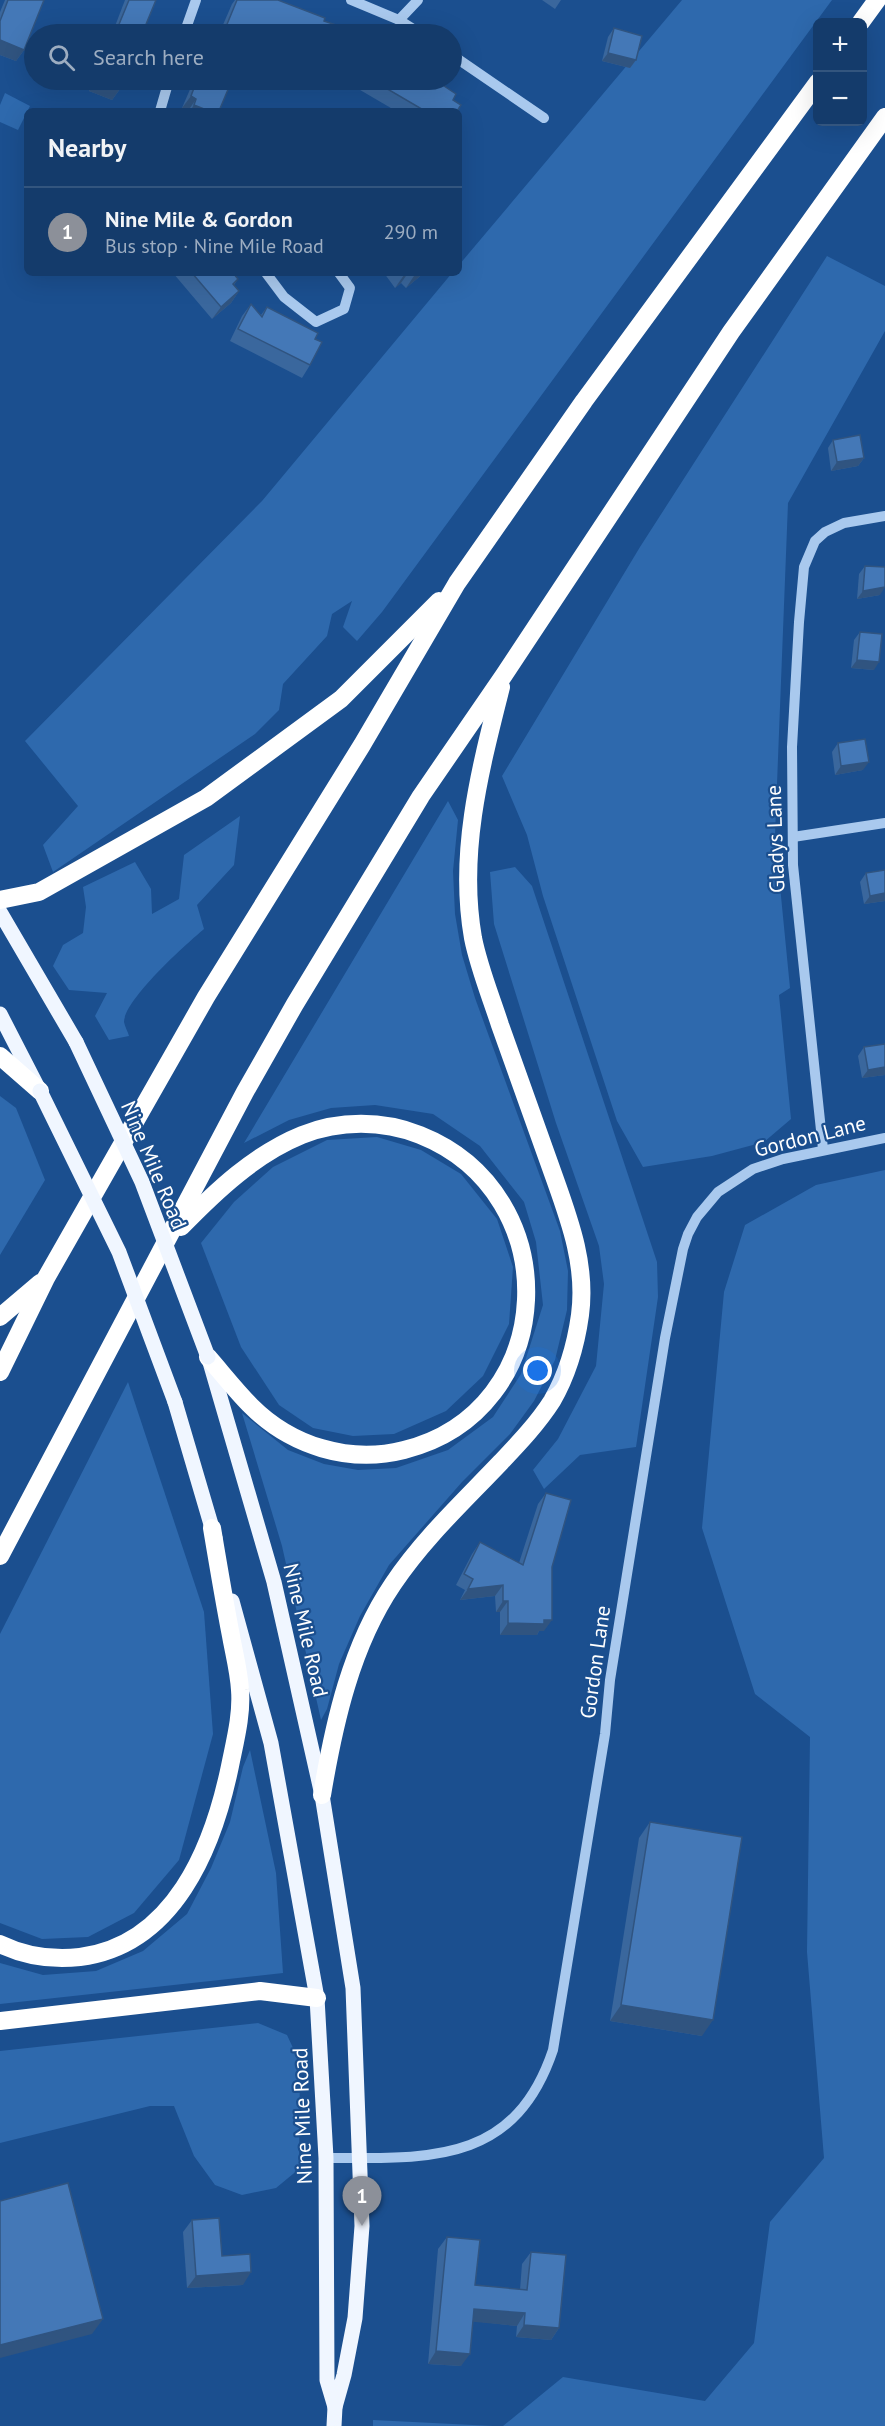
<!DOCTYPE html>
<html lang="en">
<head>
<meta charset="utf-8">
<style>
  :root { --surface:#143b6b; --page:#214673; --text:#f1f3f6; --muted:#9dadc1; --line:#33557e; --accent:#8c9099 }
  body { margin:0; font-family:"PT Sans",sans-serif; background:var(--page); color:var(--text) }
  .controls { position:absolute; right:18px; top:18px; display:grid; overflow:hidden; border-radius:9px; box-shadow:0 6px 24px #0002 }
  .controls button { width:54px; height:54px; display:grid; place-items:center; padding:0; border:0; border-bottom:2px solid var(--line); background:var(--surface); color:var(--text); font:30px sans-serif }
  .you { position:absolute; left:538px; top:1371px; width:21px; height:21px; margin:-15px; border:4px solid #fff; border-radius:50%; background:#1a73e8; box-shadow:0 0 0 9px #1a73e833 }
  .badge { display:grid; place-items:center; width:39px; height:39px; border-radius:50%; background:var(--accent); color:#fff; font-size:20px; font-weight:700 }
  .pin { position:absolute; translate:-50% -50px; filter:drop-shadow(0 2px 3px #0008) }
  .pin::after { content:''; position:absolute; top:32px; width:21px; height:18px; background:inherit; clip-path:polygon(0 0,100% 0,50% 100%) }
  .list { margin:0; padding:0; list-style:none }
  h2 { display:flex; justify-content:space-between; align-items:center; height:78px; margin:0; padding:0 24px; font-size:26px }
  h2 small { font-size:20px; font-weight:400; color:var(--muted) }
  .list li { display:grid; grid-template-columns:39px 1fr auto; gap:18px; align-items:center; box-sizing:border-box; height:90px; padding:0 24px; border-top:2px solid var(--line) }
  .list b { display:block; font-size:22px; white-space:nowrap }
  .list p { margin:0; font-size:20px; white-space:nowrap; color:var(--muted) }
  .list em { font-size:20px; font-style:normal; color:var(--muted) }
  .icon { flex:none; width:33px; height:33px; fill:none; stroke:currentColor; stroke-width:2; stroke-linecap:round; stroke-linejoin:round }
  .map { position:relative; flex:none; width:885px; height:2426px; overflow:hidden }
  .search { position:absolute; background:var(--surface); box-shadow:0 6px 24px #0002; left:24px; top:24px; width:438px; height:66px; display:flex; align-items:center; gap:15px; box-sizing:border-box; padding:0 21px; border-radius:33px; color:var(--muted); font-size:22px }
  .panel { position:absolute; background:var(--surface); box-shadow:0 6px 24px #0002; left:24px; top:108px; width:438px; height:168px; border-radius:9px }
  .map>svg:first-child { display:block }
  .green { fill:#2e69ad }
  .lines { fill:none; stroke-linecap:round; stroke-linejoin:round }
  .minor { stroke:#a9c9ee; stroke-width:10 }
  .major { stroke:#f0f6ff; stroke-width:15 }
  .highway { stroke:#fff; stroke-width:18 }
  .major-bridge { stroke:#f0f6ff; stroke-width:15 }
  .wall { fill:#3a679d }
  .shaded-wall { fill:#305480 }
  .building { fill:#4478b7; stroke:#305480; stroke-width:1.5 }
  .labels { text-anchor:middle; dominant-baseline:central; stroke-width:4.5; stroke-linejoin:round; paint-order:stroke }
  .street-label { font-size:21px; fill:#fff; stroke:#1b4f8f }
</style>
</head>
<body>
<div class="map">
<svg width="885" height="2426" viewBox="0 0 885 2426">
  <rect width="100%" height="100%" fill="#1b4f8f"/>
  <g class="green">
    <polygon points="682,0 832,0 382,612 357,641 343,627 352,601 332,614 327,636 283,684 279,710 255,734 53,872 43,845 78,806 25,741 262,501 452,273 459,273 459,265"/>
    <polygon points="5,93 30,106 18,130 0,122 0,105"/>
    <polygon points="827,256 885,286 885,331 788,503 775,835 790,988 779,995 791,1119 764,1142 712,1156 643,1167 617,1121 543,896 527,835 502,776 640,547"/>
    <polygon points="448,801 458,820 453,871 455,914 462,955 475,998 560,1231 568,1271 567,1310 555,1360 534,1401 510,1434 462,1482 389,1565 360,1616 339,1664 327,1709 321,1720 282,1546 242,1413 288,1450 324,1464 358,1470 396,1468 448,1450 493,1417 521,1374 543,1305 536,1242 524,1202 480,1146 433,1114 375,1105 331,1108 289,1120 244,1143"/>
    <path d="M240,816L234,865L197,905L204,929C186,944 124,1000 124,1022C125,1027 128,1032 129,1036L109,1040L95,1016L107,993L69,990L53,966L63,945L83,933L86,907L83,887L135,862L151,889L152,914L179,899L184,855Z"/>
    <polygon points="515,867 532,886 657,1262 658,1297 636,1447 580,1455 544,1489 533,1470 558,1439 596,1366 604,1284 599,1246 556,1123 494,924 490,872"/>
    <polygon points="0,1096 16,1108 45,1180 0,1255"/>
    <polygon points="377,1137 421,1150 461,1174 497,1219 513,1267 509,1324 483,1376 446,1411 394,1434 353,1436 313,1428 279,1405 241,1347 201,1243 234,1202 273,1167 327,1140"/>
    <polygon points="885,1170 885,2426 503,2426 563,2377 705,2401 754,2343 770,2222 824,2158 807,1952 810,1737 755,1694 702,1528 724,1292 745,1225 816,1185"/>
    <polygon points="128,1382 204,1612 213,1734 179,1860 134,1913 88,1937 42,1939 0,1923 0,1634"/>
    <polygon points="250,1750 276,1873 283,1973 0,2004 0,1963 43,1975 96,1971 143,1951 187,1914 211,1868 230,1822 243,1767"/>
    <polygon points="258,2023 287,2035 300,2063 299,2169 276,2188 242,2195 215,2185 194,2156 174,2106 150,2106 0,2143 0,2051"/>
    <polygon points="373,2420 493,2426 373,2426"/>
  </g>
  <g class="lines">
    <g class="minor">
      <polyline points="351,0 399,20 421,34"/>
      <polyline points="399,20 418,0"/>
      <polyline points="184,34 196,0"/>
      <polyline points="452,55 544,118"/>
      <polyline points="160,111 169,80"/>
      <polyline points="266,273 284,297 316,322 344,309 350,288 339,273"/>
      <polyline points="793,837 885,823"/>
      <polyline points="823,1149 793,865 792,747 799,622 804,567 815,541 825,532 844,523 885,516"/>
      <path d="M326,2158C427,2158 514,2166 553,2050L605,1734L610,1680L665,1338L683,1249L688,1234L697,1217L718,1192L753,1169L783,1159L885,1138"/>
    </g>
    <g class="major">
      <polyline points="0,912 76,1042"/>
      <polyline points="0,1014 37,1086"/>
      <polyline points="209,1359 274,1582 322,1795 353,1988 362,2226 355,2318 344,2375 335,2407 334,2426"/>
      <polyline points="175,1402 215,1538"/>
      <polyline points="232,1601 271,1743 317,1998 326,2158 327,2380 335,2407"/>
    </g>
    <g class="highway">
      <polyline points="861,22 877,0"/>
      <polyline points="0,900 39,892 206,798 341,699 439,601"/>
      <polyline points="0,1056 40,1091"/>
      <path d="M181,1227C216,1191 255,1154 302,1135C339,1120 383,1120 420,1135C568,1194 560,1411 404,1450C349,1464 291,1446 251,1406C236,1391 222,1373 208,1357"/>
      <polyline points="0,1317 40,1283"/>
      <polyline points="0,1372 46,1278 206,997 362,745 457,583 584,401 818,82"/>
      <polyline points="0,1556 245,1092 295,1004 421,796 504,675 731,332 885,117"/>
      <path d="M322,1795C334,1723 351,1646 393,1584C423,1539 464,1501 501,1462C519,1443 538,1423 552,1401C567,1375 576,1344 580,1315C587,1263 568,1216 551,1168C534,1121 517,1073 500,1025C491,997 479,968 473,938C458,853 480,770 501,687"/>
      <path d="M0,1944C25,1956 53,1960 80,1957C174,1945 213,1848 230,1766C235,1741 242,1715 240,1690C239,1672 234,1653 231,1636C224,1600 218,1564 212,1528"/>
      <polyline points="0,2021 260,1991 317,1998"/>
    </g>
    <g class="major-bridge">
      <polyline points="76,1042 142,1182 208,1357"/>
      <polyline points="40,1091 119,1252 175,1402"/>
    </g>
  </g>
  <g class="wall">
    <polygon points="5,0 44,0 24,50 16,61 0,55 0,12"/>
    <polygon points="125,0 156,0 142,34 112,34"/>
    <polygon points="235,0 278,0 324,21 333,33 337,34 219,34 232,4"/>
    <polygon points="542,0 561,0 555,9"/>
    <polygon points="614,28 636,60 630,68 602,61 608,37"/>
    <polygon points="93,80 124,80 120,89 112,100 89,91"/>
    <polygon points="194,80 232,80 219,111 188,111 182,108"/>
    <polygon points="343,80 436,80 444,86 453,100 457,111 396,111"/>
    <polygon points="173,273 233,273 238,279 234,285 239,291 231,303 212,319"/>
    <polygon points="384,273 424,273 406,288 401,283 395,288"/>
    <polygon points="251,304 261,315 267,307 315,339 310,365 302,378 230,341 242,316"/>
    <polygon points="833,440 864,458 858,466 831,471 828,448"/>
    <polygon points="865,566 880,595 857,599 859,574"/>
    <polygon points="860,632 874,670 851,668 854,640"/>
    <polygon points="838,743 863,770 835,775 832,752"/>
    <polygon points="885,870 885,901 864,904 860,882 866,873"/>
    <polygon points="864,1047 885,1075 862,1078 858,1056"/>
    <polygon points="546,1493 552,1567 544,1631 539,1631 537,1635 500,1635 500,1612 496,1612 495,1596 460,1600 465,1590 456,1585 472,1554 480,1542 519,1563 538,1504"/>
    <polygon points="650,1822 702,2036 610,2021 639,1838"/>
    <polygon points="192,2220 222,2256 243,2285 187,2288 183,2232"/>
    <polygon points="447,2237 475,2285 520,2290 522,2264 531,2252 559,2328 551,2340 516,2337 517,2326 473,2321 461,2366 428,2364 438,2249"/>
  </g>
  <g class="shaded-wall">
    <polygon points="255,25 277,34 248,34"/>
    <polygon points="0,40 24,50 16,61 0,55"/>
    <polygon points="608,53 636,60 630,68 602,61"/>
    <polygon points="97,80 120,89 112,100 89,91"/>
    <polygon points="191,96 196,99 188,111 182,108"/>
    <polygon points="194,105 209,111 190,111"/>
    <polygon points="407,273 408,273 401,283 395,288 404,275"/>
    <polygon points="418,273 424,273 406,288 414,276"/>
    <polygon points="239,291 231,303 212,319 221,307"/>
    <polygon points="864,458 858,466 831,471 837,462"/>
    <polygon points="885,587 880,595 857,599 863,591"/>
    <polygon points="857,660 879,662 874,670 851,668"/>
    <polygon points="869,762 863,770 835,775 841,766"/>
    <polygon points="885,893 885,901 864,904 870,896"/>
    <polygon points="885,1067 885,1075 862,1078 868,1070"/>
    <polygon points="503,1585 495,1596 460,1600 468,1589"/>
    <polygon points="503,1601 508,1601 500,1612 496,1612"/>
    <polygon points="544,1620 552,1620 544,1631 539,1631 537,1635 500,1635 508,1623"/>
    <polygon points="621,2005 713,2020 702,2036 610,2021"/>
    <polygon points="251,2272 243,2285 187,2288 196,2276"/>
    <polygon points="474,2309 525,2313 517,2326 465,2321"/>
    <polygon points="103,2319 92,2334 0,2358 0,2345"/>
    <polygon points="524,2325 559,2328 551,2340 516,2337"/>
    <polygon points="436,2351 470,2354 461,2366 428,2364"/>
  </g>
  <g class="building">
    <polygon points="8,0 44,0 24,50 0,40 0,21"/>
    <polygon points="129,0 156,0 142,34 115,34"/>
    <polygon points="237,0 278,0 325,18 324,21 336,25 333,33 337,34 277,34 255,25 251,34 223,34"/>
    <polygon points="614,28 642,36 636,60 608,53"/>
    <polygon points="97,80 124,80 120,89"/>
    <polygon points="197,80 232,80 219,111 209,111 194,105 196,99 191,96"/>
    <polygon points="372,80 436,80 445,85 444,86 456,94 453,100 461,105 457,111 425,111"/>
    <polygon points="192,273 233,273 238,279 233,284 239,291 221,307"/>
    <polygon points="251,304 262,317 267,307 318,333 315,339 322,342 310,365 238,329"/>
    <polygon points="860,435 864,458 837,462 833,440"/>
    <polygon points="865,566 885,567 885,587 863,591"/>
    <polygon points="860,632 882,634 879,662 857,660"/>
    <polygon points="865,739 869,762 841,766 838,743"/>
    <polygon points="885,870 885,893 870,896 866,873"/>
    <polygon points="885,1044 885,1067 868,1070 864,1047"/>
    <polygon points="546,1493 571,1500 552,1567 552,1620 544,1620 544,1624 508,1623 508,1601 503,1601 503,1585 468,1589 473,1579 464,1574 480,1542 523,1565"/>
    <polygon points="650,1822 742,1837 713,2020 621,2005"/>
    <polygon points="68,2183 103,2319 0,2345 0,2201"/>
    <polygon points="219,2218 222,2256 250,2254 251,2272 196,2276 192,2220"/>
    <polygon points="447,2237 480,2240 475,2285 527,2290 531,2252 566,2255 559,2328 524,2325 525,2313 474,2309 470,2354 436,2351"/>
  </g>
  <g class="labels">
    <g class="street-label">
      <text transform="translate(775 839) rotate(-92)">Gladys Lane</text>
      <text transform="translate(810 1136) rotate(-14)">Gordon Lane</text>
      <text transform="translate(154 1165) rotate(67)">Nine Mile Road</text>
      <text transform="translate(306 1630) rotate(77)">Nine Mile Road</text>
      <text transform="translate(595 1662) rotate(-82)">Gordon Lane</text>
      <text transform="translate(302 2116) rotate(-92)">Nine Mile Road</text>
    </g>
  </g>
</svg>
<div class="controls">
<button>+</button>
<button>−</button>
</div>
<div class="you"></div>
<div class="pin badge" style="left:362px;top:2226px">1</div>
<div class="search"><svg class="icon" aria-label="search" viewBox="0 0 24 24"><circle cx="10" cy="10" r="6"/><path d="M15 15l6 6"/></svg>Search here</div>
<section class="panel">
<h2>Nearby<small></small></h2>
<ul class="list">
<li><span class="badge">1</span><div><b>Nine Mile &amp; Gordon</b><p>Bus stop · Nine Mile Road</p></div><em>290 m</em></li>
</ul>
</section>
</div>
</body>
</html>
